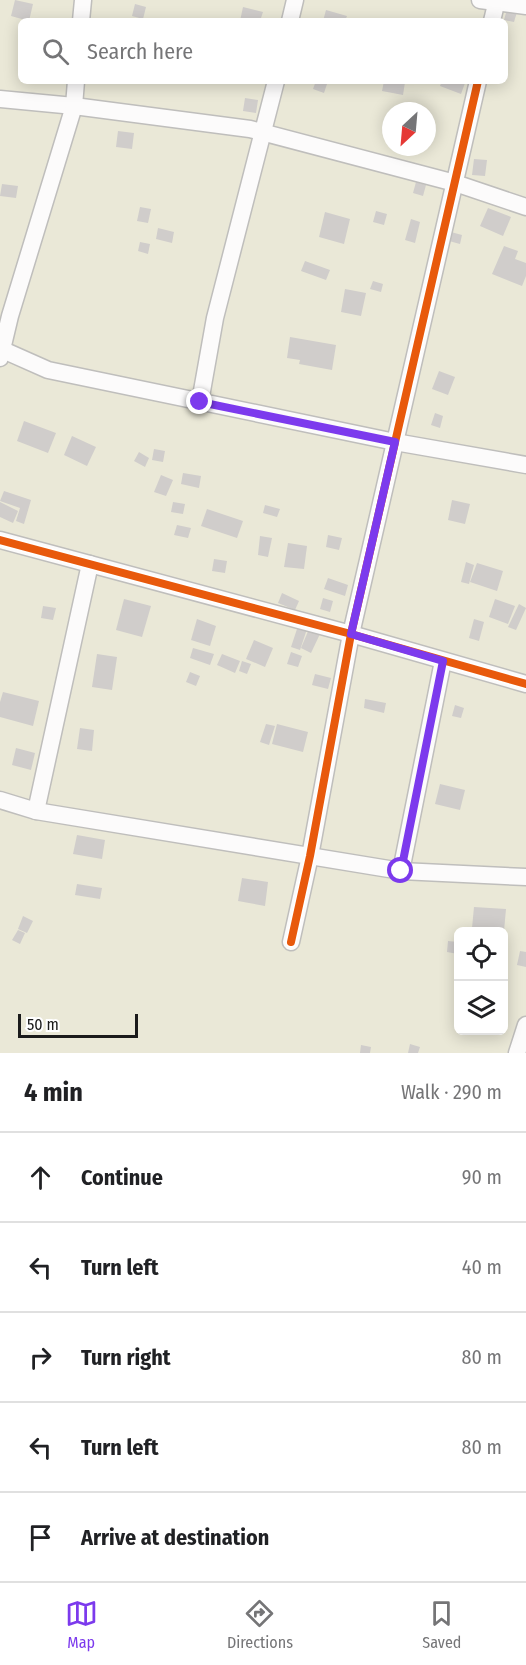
<!DOCTYPE html>
<html lang="en">
<head>
<meta charset="utf-8">
<style>
  :root { --surface:#fff; --page:#f6f6f6; --text:#202124; --muted:#757577; --line:#e0e0e0; --accent:#7c3aed }
  body { margin:0; font-family:"Fira Sans Condensed",sans-serif; background:var(--page); color:var(--text) }
  .controls { position:absolute; right:18px; bottom:18px; display:grid; overflow:hidden; border-radius:9px; box-shadow:0 3px 15px #0003 }
  .controls button { width:54px; height:54px; display:grid; place-items:center; padding:0; border:0; border-bottom:2px solid var(--line); background:var(--surface); color:var(--text); font:30px sans-serif }
  .compass { position:absolute; left:382px; top:102px; width:54px; height:54px; border-radius:50%; background:var(--surface); box-shadow:0 3px 15px #0003; rotate:206deg }
  .scale { position:absolute; left:18px; bottom:15px; width:120px; box-sizing:border-box; padding-left:6px; border:3px solid #1b1b1b; border-top:0; font-size:16px; line-height:21px; white-space:nowrap; color:#1b1b1b; -webkit-text-stroke:4px #fff; paint-order:stroke }
  .stop { position:absolute; width:18px; height:18px; margin:-14px; border:4px solid #7c3aed; border-radius:50%; background:#fff }
  .stop.end { background:#7c3aed; border-color:#fff; box-shadow:0 2px 6px #0008 }
  .list { margin:0; padding:0; list-style:none }
  h2 { display:flex; justify-content:space-between; align-items:center; height:78px; margin:0; padding:0 24px; font-size:26px }
  h2 small { font-size:20px; font-weight:400; color:var(--muted) }
  .list li { display:grid; grid-template-columns:39px 1fr auto; gap:18px; align-items:center; box-sizing:border-box; height:90px; padding:0 24px; border-top:2px solid var(--line) }
  .list b { display:block; font-size:22px; white-space:nowrap }
  .list em { font-size:20px; font-style:normal; color:var(--muted) }
  .icon { flex:none; width:33px; height:33px; fill:none; stroke:currentColor; stroke-width:2; stroke-linecap:round; stroke-linejoin:round }
  .map { position:relative; flex:none; width:526px; height:1053px; overflow:hidden }
  .search { position:absolute; background:var(--surface); box-shadow:0 3px 15px #0003; left:18px; right:18px; top:18px; height:66px; display:flex; align-items:center; gap:15px; box-sizing:border-box; padding:0 21px; border-radius:9px; color:var(--muted); font-size:22px }
  .sheet { height:528px; background:var(--surface) }
  nav { display:flex; justify-content:space-around; align-items:center; box-sizing:border-box; height:84px; border-top:2px solid var(--line); background:var(--surface); font-size:16px; color:var(--muted) }
  nav a { display:grid; justify-items:center; gap:3px }
  nav .on { color:var(--accent) }
  .map>svg:first-child { display:block }
  .farmland { fill:#eae8d7; fill-rule:evenodd }
  .building { fill:#d0cdcb }
  .lines { fill:none; stroke-linecap:round; stroke-linejoin:round }
  .street-casing { stroke:#bfbebc; stroke-width:19 }
  .street { stroke:#fcfbfb; stroke-width:16 }
  .cycleway-casing { stroke:#fff; stroke-width:11 }
  .cycleway { stroke:#e8590c; stroke-width:8 }
  .route { stroke:#7c3aed; stroke-width:8 }
</style>
</head>
<body>
<div class="map">
<svg width="526" height="1053" viewBox="0 0 526 1053">
  <rect width="100%" height="100%" fill="#e9e7e4"/>
  <path class="farmland" d="M0,0H526V1053H0ZM21,21H505V81H21ZM391,111H427V147H391ZM458,932H504V1030H458Z"/>
  <g class="building">
    <polygon points="15,0 33,4 29,21 11,16"/>
    <polygon points="135,4 146,7 143,19 132,16"/>
    <polygon points="243,7 263,12 260,21 240,21"/>
    <polygon points="507,9 517,12 514,22 504,20"/>
    <polygon points="326,10 347,16 345,21 323,21"/>
    <polygon points="316,81 328,81 324,93 313,89"/>
    <polygon points="384,81 405,82 403,95 382,91"/>
    <polygon points="442,81 460,81 465,83 461,94 440,86"/>
    <polygon points="245,98 258,100 256,113 243,111"/>
    <polygon points="118,131 134,133 132,149 116,147"/>
    <polygon points="474,159 487,160 485,176 472,175"/>
    <polygon points="416,182 426,185 423,196 413,193"/>
    <polygon points="2,184 18,186 16,198 0,196"/>
    <polygon points="140,207 151,209 148,223 137,221"/>
    <polygon points="488,208 511,217 503,236 480,226"/>
    <polygon points="376,211 387,214 384,225 373,222"/>
    <polygon points="325,212 350,219 344,244 319,237"/>
    <polygon points="411,219 420,222 415,243 405,240"/>
    <polygon points="158,228 174,232 172,243 156,239"/>
    <polygon points="451,232 462,235 460,244 449,241"/>
    <polygon points="140,242 150,244 148,254 138,251"/>
    <polygon points="504,246 518,251 515,259 526,263 526,276 522,286 492,274"/>
    <polygon points="305,261 330,270 326,280 301,271"/>
    <polygon points="373,281 383,284 381,292 370,289"/>
    <polygon points="345,289 366,293 361,316 341,312"/>
    <polygon points="290,337 336,345 332,370 299,364 300,360 287,358"/>
    <polygon points="439,371 455,377 448,395 432,389"/>
    <polygon points="435,413 443,416 440,428 431,425"/>
    <polygon points="24,421 56,433 48,453 17,441"/>
    <polygon points="72,436 96,447 87,466 64,455"/>
    <polygon points="154,449 165,451 163,462 152,460"/>
    <polygon points="139,452 149,458 145,467 134,461"/>
    <polygon points="183,473 201,476 199,488 181,484"/>
    <polygon points="161,475 173,480 166,496 154,492"/>
    <polygon points="4,491 31,500 24,524 16,521 20,508 0,501"/>
    <polygon points="452,500 470,504 465,524 448,520"/>
    <polygon points="0,502 18,511 13,523 0,517"/>
    <polygon points="173,502 185,504 183,514 171,512"/>
    <polygon points="265,505 280,509 277,517 263,513"/>
    <polygon points="207,509 243,521 237,538 201,526"/>
    <polygon points="177,525 191,528 188,538 174,535"/>
    <polygon points="328,535 342,538 339,550 326,547"/>
    <polygon points="260,536 272,538 268,557 258,555"/>
    <polygon points="288,543 307,546 304,569 284,567"/>
    <polygon points="214,559 227,561 225,573 212,571"/>
    <polygon points="466,562 474,565 469,584 461,582"/>
    <polygon points="477,563 503,571 497,591 470,582"/>
    <polygon points="328,578 348,585 345,596 324,589"/>
    <polygon points="282,593 299,601 295,610 278,603"/>
    <polygon points="323,598 333,601 330,612 320,609"/>
    <polygon points="124,599 151,606 142,637 116,630"/>
    <polygon points="495,599 515,606 508,624 489,617"/>
    <polygon points="519,604 526,608 516,630 508,627"/>
    <polygon points="43,606 56,608 53,620 41,618"/>
    <polygon points="197,619 216,626 210,646 191,640"/>
    <polygon points="474,619 484,622 479,641 469,638"/>
    <polygon points="298,626 307,629 300,650 291,647"/>
    <polygon points="309,629 320,634 311,653 301,648"/>
    <polygon points="254,640 273,648 265,667 246,659"/>
    <polygon points="193,648 214,654 210,665 190,658"/>
    <polygon points="291,652 302,656 298,667 287,664"/>
    <polygon points="97,654 117,657 112,690 92,687"/>
    <polygon points="222,654 240,661 235,673 217,665"/>
    <polygon points="242,661 251,664 247,674 239,671"/>
    <polygon points="190,672 200,676 196,686 186,682"/>
    <polygon points="315,674 331,678 328,689 312,685"/>
    <polygon points="3,692 39,701 33,726 0,717 0,702"/>
    <polygon points="365,699 386,703 384,713 364,708"/>
    <polygon points="455,705 464,708 461,718 452,716"/>
    <polygon points="266,724 275,726 269,745 260,742"/>
    <polygon points="277,724 308,732 303,752 272,744"/>
    <polygon points="80,728 94,730 92,751 77,749"/>
    <polygon points="16,748 35,753 31,770 12,765"/>
    <polygon points="440,784 465,790 460,810 435,804"/>
    <polygon points="77,835 105,840 102,859 73,854"/>
    <polygon points="242,878 268,882 265,906 238,901"/>
    <polygon points="77,884 102,888 100,899 75,895"/>
    <polygon points="474,907 506,909 504,931 472,928"/>
    <polygon points="23,916 33,921 27,933 18,929"/>
    <polygon points="18,930 25,933 20,944 12,940"/>
    <polygon points="448,941 458,942 458,954 447,952"/>
    <polygon points="520,951 526,952 526,967 517,965"/>
    <polygon points="410,1044 420,1047 418,1053 408,1053"/>
    <polygon points="361,1045 371,1047 370,1053 360,1053"/>
  </g>
  <g class="lines">
    <defs>
      <g id="street">
        <polyline points="480,0 526,6"/>
        <polyline points="81,21 83,0"/>
        <polyline points="290,21 295,0"/>
        <polyline points="492,21 497,0"/>
        <polyline points="0,99 74,106 250,129 455,183 526,207"/>
        <polyline points="3,350 48,370 395,442 526,465"/>
        <polyline points="0,358 10,316 74,106 76,81"/>
        <polyline points="200,402 215,318 276,81"/>
        <polyline points="0,540 351,634 526,684"/>
        <polyline points="0,800 36,811 90,564"/>
        <polyline points="36,811 401,871 526,877"/>
        <polyline points="401,871 443,661"/>
        <polyline points="291,942 310,856 351,634 478,81"/>
        <polyline points="517,1053 526,1025"/>
      </g>
    </defs>
    <use href="#street" class="street-casing"/>
    <use href="#street" class="street"/>
    <defs>
      <g id="cycleway">
        <polyline points="0,540 351,634 526,684"/>
        <polyline points="291,942 310,856 351,634 478,81"/>
      </g>
    </defs>
    <use href="#cycleway" class="cycleway-casing"/>
    <use href="#cycleway" class="cycleway"/>
  </g>
  <g class="lines">
    <polyline class="route" points="200,402 395,442 351,634 443,661 401,871"/>
  </g>
</svg>
<div class="controls">
<button><svg class="icon" aria-label="locate" viewBox="0 0 24 24"><circle cx="12" cy="12" r="6"/><path d="M12 2v4M12 18v4M2 12h4M18 12h4"/></svg></button>
<button><svg class="icon" aria-label="layers" viewBox="0 0 24 24"><path d="M12 4l9 5-9 5-9-5zM3 14l9 5 9-5"/></svg></button>
</div>
<svg class="compass" viewBox="-18 -18 36 36"><path d="M0-13l5 13h-10z" fill="#e53935"/><path d="M0 13l5-13h-10z" fill="#757577"/></svg>
<div class="scale">50 m</div>
<div class="stop" style="left:401px;top:871px"></div>
<div class="stop end" style="left:200px;top:402px"></div>
<div class="search"><svg class="icon" aria-label="search" viewBox="0 0 24 24"><circle cx="10" cy="10" r="6"/><path d="M15 15l6 6"/></svg>Search here</div>
</div>
<section class="sheet">
<h2>4 min<small>Walk · 290 m</small></h2>
<ul class="list">
<li><svg class="icon" aria-label="ahead" viewBox="0 0 24 24"><path d="M12 20V5M6 11l6-6 6 6"/></svg><div><b>Continue</b></div><em>90 m</em></li>
<li><svg class="icon" aria-label="left" viewBox="0 0 24 24"><path d="M17 20v-9H6M10 6l-5 5 5 5"/></svg><div><b>Turn left</b></div><em>40 m</em></li>
<li><svg class="icon" aria-label="right" viewBox="0 0 24 24"><path d="M7 20v-9h11M14 6l5 5-5 5"/></svg><div><b>Turn right</b></div><em>80 m</em></li>
<li><svg class="icon" aria-label="left" viewBox="0 0 24 24"><path d="M17 20v-9H6M10 6l-5 5 5 5"/></svg><div><b>Turn left</b></div><em>80 m</em></li>
<li><svg class="icon" aria-label="arrive" viewBox="0 0 24 24"><path d="M6 21V4h12l-3 4 3 4H6"/></svg><div><b>Arrive at destination</b></div></li>
</ul>
</section>
<nav>
<a class="on"><svg class="icon" aria-label="map" viewBox="0 0 24 24"><path d="M3 6l6-2 6 2 6-2v14l-6 2-6-2-6 2zM9 4v14M15 6v14"/></svg>Map</a>
<a><svg class="icon" aria-label="directions" viewBox="0 0 24 24"><path d="M12 3l9 9-9 9-9-9zM9 14v-3h6M13 9l2 2-2 2"/></svg>Directions</a>
<a><svg class="icon" aria-label="saved" viewBox="0 0 24 24"><path d="M7 4h10v16l-5-4-5 4z"/></svg>Saved</a>
</nav>
</body>
</html>
